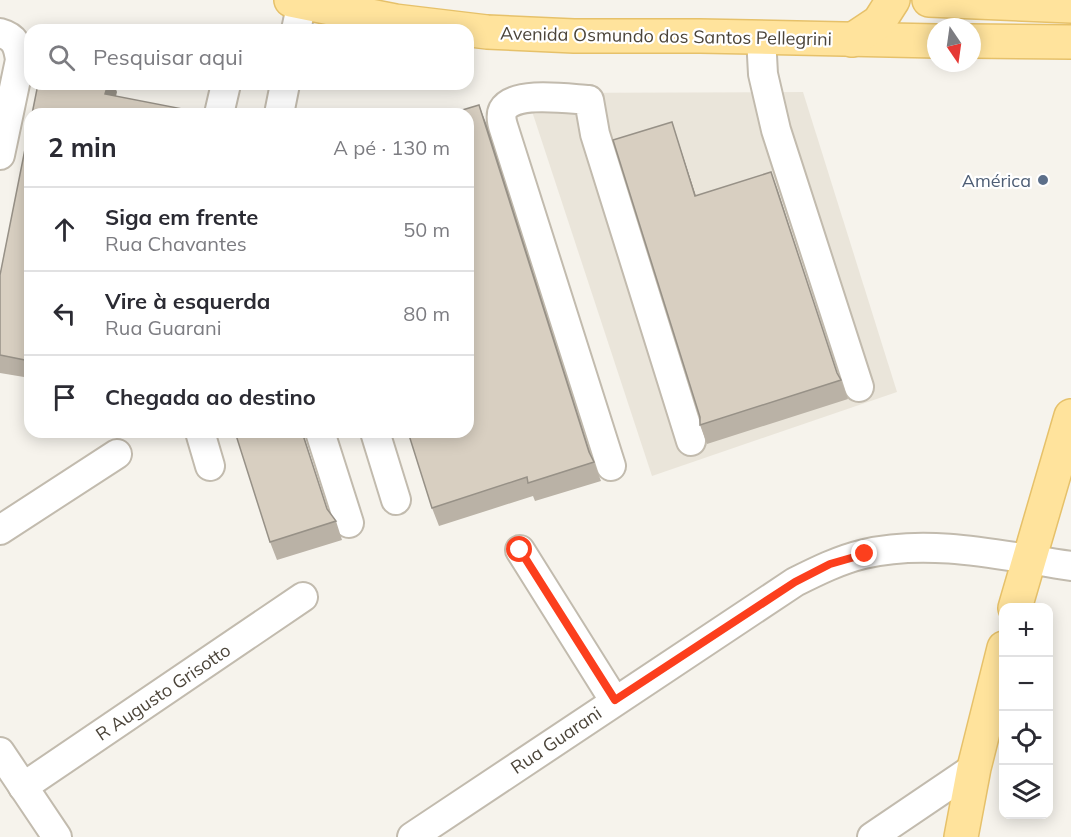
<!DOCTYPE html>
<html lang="pt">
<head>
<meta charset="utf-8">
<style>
  :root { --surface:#fff; --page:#f2f2f3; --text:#2b2b33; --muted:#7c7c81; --line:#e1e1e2 }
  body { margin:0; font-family:Mulish,sans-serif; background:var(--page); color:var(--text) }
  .controls { position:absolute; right:18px; bottom:18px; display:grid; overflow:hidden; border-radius:12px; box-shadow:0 3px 15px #0003 }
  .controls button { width:54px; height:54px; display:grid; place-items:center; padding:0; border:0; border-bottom:2px solid var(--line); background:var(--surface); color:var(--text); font:30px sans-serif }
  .compass { position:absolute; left:927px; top:18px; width:54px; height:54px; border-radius:50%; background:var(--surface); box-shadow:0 3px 15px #0003; rotate:167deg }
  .stop { position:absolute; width:18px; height:18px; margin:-14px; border:4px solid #fc3f1d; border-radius:50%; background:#fff }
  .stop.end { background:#fc3f1d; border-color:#fff; box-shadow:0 2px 6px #0008 }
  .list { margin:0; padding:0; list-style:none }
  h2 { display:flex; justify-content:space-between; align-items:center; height:78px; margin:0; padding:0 24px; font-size:26px }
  h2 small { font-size:20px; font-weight:400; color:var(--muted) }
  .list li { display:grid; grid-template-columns:39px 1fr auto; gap:18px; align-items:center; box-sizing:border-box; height:84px; padding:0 24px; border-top:2px solid var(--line) }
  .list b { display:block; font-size:22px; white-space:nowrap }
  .list p { margin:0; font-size:20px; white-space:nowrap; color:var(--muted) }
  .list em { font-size:20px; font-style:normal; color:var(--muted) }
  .icon { flex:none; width:33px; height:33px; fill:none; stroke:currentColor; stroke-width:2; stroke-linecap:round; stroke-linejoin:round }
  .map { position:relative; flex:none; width:1071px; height:837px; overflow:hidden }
  .search { position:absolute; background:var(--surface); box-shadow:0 3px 15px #0003; left:24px; top:24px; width:450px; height:66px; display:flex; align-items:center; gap:15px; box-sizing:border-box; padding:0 21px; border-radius:18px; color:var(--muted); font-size:22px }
  .panel { position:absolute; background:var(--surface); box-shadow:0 3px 15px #0003; left:24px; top:108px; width:450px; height:330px; border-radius:18px }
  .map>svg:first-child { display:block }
  .residential { fill:#eae5da }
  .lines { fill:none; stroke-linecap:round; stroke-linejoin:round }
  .minor-casing { stroke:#c2bbae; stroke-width:32 }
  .major-casing { stroke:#e6c16a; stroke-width:36 }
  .minor { stroke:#fff; stroke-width:28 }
  .major { stroke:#ffe39c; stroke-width:33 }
  .wall { fill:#bab2a6 }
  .shaded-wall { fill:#979187 }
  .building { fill:#d8cfc1; stroke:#979187; stroke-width:1.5 }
  .route { stroke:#fc3f1d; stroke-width:8 }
  .service-dot { fill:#5c6f8a; stroke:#fff; stroke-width:2 }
  .labels { text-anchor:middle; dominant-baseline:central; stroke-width:4.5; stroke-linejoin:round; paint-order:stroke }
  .street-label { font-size:18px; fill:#4b4439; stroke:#fff }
  .service-label { font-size:18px; fill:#4e5e75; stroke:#fff; text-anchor:end }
</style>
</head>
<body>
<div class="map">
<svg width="1071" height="837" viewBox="0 0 1071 837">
  <rect width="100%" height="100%" fill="#f6f3ec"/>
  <polygon class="residential" points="803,92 897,392 652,476 526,93"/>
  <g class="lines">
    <defs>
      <g id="minor">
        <polyline points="296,30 302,2"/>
        <path d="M0,33C15,37 18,45 20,60L0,155"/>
        <polyline points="761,37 763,74 776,130 859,387"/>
        <polyline points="219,114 226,84"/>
        <polyline points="279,114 285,84"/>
        <polyline points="200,432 210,466"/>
        <polyline points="320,432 349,523"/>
        <polyline points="375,432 396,500"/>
        <path d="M611,466L504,129C502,123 500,116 503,110C514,90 570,99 589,100L595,134L691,441"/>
        <polyline points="0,530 117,454"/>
        <polyline points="520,550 614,700"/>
        <polyline points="0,752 57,837"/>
        <polyline points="23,787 303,597"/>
        <path d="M412,837L795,582C817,571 839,560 864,554C931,538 1004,556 1071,566"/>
        <polyline points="872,837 974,768"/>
      </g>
      <g id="major">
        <polyline points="291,0 395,21 487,32 574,36 700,36 936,41"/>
        <polyline points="929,0 1071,6"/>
        <polyline points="852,40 879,22 893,0"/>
        <polyline points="972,41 1071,42"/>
        <polyline points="1015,608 1071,416"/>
        <polyline points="961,837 974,768 1004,648"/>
      </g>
    </defs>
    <use href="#minor" class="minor-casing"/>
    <use href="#major" class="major-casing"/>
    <use href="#minor" class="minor"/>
    <use href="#major" class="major"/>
  </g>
  <g class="wall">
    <polygon points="486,123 591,456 594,462 601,481 535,501 533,496 439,526 432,508"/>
    <polygon points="30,124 30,378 0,373 0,275"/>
    <polygon points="678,141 696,196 771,172 838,376 841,380 848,399 707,444 700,425"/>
    <polygon points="304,437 328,511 336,521 342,540 277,560 270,542"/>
  </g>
  <g class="shaded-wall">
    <polygon points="108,84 114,84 117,92 112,113 105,94"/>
    <polygon points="479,105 486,123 593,462 589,452"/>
    <polygon points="672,122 678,141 702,215 695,196"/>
    <polygon points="771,172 778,191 839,381"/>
    <polygon points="302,432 304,432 304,437 333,528"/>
  </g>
  <g class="building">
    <polygon points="38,84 108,84 105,94 188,110 188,114 32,114"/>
    <polygon points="479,105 589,452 594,462 528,483 527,477 432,508 408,432 468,432 468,114 449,114"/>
    <polygon points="672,122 695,196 771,172 837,373 841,380 700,425 700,417 613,140"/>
    <polygon points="30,124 30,361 0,355 0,275"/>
    <polygon points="235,432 302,432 327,509 336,521 270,542"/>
  </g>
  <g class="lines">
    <polyline class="route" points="520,550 615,700 795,582 830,564 865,554"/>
  </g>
  <circle class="service-dot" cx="1043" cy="180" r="6"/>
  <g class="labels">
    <g class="street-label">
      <text transform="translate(666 36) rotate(1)">Avenida Osmundo dos Santos Pellegrini</text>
      <text transform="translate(163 692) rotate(-34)">R Augusto Grisotto</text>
      <text transform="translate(556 740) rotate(-34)">Rua Guarani</text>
    </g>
    <g class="service-label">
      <text x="1031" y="180">América</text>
    </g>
  </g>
</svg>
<div class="controls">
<button>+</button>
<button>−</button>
<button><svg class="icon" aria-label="locate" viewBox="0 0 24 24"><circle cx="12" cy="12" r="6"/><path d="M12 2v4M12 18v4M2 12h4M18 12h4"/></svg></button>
<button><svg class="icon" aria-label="layers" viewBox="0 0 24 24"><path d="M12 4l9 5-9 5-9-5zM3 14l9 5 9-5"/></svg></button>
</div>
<svg class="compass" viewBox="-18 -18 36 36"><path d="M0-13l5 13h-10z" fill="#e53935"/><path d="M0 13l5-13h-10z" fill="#7c7c81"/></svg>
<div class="stop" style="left:520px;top:550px"></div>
<div class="stop end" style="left:865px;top:554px"></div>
<div class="search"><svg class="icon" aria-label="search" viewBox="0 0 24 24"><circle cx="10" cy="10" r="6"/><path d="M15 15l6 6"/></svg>Pesquisar aqui</div>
<section class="panel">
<h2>2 min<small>A pé · 130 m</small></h2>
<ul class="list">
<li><svg class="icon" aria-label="ahead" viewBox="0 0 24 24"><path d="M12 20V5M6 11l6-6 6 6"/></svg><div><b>Siga em frente</b><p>Rua Chavantes</p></div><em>50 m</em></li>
<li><svg class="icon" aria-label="left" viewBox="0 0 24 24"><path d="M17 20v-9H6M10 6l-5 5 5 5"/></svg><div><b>Vire à esquerda</b><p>Rua Guarani</p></div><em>80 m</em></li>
<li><svg class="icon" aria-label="arrive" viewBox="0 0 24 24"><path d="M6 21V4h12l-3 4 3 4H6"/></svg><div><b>Chegada ao destino</b></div></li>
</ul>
</section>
</div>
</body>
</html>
